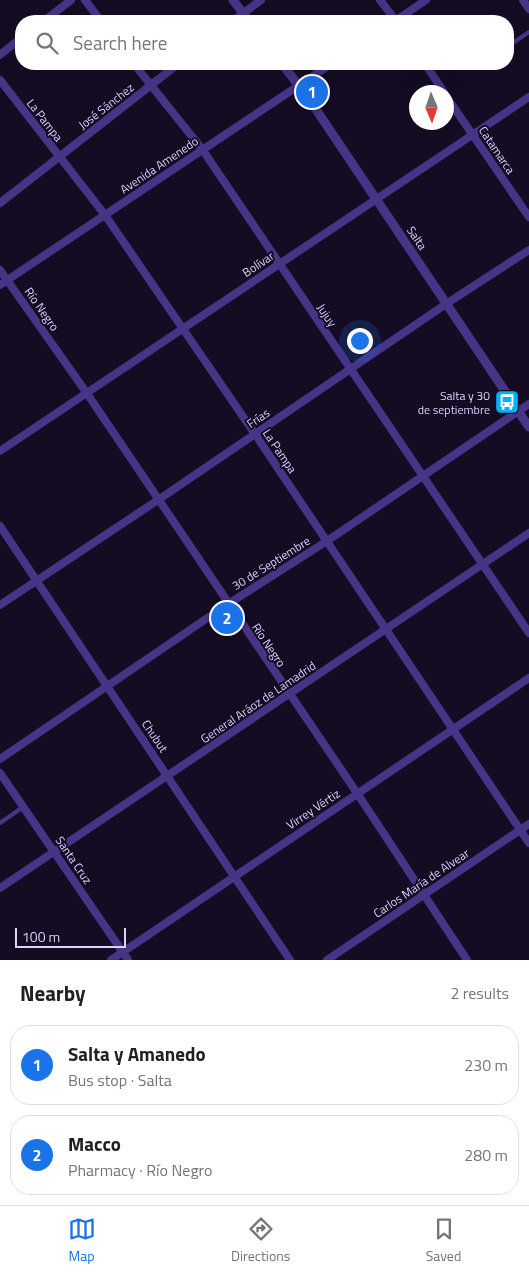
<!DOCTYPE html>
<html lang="en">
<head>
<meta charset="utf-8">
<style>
  :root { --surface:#fff; --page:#f6f6f6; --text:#202124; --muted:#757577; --line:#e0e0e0; --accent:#1a73e8 }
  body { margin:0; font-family:"Titillium Web",sans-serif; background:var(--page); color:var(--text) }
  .compass { position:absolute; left:409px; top:85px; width:45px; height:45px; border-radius:50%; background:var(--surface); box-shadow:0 5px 20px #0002; rotate:178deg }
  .scale { position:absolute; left:15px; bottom:12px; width:111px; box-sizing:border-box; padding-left:5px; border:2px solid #ded0ff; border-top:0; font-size:14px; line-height:18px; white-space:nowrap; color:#ded0ff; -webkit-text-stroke:4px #150c24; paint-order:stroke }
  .you { position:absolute; left:359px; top:340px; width:18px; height:18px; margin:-12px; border:4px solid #fff; border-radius:50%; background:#1a73e8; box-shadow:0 0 0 8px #1a73e833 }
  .badge { display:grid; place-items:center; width:32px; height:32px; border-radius:50%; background:var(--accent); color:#fff; font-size:16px; font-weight:700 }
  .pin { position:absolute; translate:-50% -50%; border:2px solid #fff; box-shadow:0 1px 5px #0006 }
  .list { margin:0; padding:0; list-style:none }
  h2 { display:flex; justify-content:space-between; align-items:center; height:65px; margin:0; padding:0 20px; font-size:21px }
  h2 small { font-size:16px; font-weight:400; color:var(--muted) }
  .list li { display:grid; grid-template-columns:32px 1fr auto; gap:15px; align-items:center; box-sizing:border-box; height:80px; margin:0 10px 10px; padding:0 10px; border:1px solid var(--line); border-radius:20px }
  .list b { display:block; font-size:19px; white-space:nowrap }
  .list p { margin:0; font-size:16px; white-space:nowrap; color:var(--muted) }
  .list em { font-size:16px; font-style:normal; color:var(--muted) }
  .icon { flex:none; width:28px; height:28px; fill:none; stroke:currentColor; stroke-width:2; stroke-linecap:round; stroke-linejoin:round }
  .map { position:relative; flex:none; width:529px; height:960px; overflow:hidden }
  .search { position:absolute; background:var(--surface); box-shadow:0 5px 20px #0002; left:15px; right:15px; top:15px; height:55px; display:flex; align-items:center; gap:12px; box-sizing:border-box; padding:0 18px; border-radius:20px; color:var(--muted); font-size:19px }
  .sheet { height:245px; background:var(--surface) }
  nav { display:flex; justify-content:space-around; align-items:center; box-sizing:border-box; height:70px; border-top:1px solid var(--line); background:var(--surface); font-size:14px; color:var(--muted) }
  nav a { display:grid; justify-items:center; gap:2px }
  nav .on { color:var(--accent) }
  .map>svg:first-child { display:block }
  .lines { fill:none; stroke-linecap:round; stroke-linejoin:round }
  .service { stroke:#473487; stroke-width:4 }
  .minor { stroke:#473487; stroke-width:8 }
  .tertiary { stroke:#473487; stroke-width:9 }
  .labels { text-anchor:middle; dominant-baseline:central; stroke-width:4; stroke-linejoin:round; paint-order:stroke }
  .street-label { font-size:12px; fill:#ded0ff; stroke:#150c24 }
  .poi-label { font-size:12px; fill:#ded0ff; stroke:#150c24; text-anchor:end }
</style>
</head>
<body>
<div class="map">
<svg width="529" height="960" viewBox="0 0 529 960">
  <rect width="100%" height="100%" fill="#150c24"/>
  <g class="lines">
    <g class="service">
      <polyline points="510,45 529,32"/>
      <polyline points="0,823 23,807"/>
    </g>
    <g class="minor">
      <polyline points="85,0 101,21"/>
      <polyline points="380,0 396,21"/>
      <polyline points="523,0 529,9"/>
      <polyline points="44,21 71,0"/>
      <polyline points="233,21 261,0"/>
      <polyline points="395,21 426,0"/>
      <polyline points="0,55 21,38"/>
      <polyline points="134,64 202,149 529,633"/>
      <polyline points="425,64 444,92"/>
      <polyline points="0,80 105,215 255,434 529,843"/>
      <polyline points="446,96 529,217"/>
      <polyline points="0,203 178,64"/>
      <polyline points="0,270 86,392 357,793 467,960"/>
      <polyline points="0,285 331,64"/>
      <polyline points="0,451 529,97"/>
      <polyline points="0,526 290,960"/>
      <polyline points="0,605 158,500 446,304 529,250"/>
      <polyline points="0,759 228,604 327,541 529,404"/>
      <polyline points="0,773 128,960"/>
      <polyline points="0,888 529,533"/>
      <polyline points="111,960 529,678"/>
      <polyline points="327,960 529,824"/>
    </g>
    <g class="tertiary">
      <polyline points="233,0 249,21"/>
      <polyline points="282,64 307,96 529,427"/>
    </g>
  </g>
  <defs>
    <symbol id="bus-square" viewBox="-11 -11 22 22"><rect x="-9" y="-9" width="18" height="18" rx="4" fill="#00b2fb" stroke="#150c24"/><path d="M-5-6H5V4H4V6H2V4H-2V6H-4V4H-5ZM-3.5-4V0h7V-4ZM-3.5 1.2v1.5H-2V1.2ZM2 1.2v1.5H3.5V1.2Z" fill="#fff"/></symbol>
  </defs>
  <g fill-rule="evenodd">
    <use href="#bus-square" x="493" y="388" width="28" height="28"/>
  </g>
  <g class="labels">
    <g class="street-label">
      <text transform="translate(106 106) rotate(-38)">José Sánchez</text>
      <text transform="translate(45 120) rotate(52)">La Pampa</text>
      <text transform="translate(497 150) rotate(56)">Catamarca</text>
      <text transform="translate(159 165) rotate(-34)">Avenida Amenedo</text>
      <text transform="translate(417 238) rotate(56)">Salta</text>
      <text transform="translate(258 264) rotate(-34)">Bolívar</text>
      <text transform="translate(42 309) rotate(55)">Río Negro</text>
      <text transform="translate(327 315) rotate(56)">Jujuy</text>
      <text transform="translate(258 418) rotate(-34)">Frías</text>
      <text transform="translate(280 451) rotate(56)">La Pampa</text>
      <text transform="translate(271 563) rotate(-32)">30 de Septiembre</text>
      <text transform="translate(269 645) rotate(56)">Río Negro</text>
      <text transform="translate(258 702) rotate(-34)">General Aráoz de Lamadrid</text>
      <text transform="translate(155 736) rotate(56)">Chubut</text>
      <text transform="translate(313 809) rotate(-34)">Virrey Vértiz</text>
      <text transform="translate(74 860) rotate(56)">Santa Cruz</text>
      <text transform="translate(421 883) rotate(-34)">Carlos María de Alvear</text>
    </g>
    <g class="poi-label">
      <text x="490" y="395">Salta y 30<tspan x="490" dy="14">de septiembre</tspan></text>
    </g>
  </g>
</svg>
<svg class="compass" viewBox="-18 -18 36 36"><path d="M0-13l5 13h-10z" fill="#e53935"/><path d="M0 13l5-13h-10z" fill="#757577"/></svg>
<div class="scale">100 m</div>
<div class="you"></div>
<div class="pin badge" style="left:312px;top:92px">1</div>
<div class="pin badge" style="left:227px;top:618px">2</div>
<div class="search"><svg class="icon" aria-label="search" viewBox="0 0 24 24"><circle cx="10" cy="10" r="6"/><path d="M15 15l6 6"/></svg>Search here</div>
</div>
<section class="sheet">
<h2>Nearby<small>2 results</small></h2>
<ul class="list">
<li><span class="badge">1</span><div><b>Salta y Amanedo</b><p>Bus stop · Salta</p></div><em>230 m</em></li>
<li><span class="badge">2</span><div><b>Macco</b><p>Pharmacy · Río Negro</p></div><em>280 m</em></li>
</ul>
</section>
<nav>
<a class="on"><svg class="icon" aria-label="map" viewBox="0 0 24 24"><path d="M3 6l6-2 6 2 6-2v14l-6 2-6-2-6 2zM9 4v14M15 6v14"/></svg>Map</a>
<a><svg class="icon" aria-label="directions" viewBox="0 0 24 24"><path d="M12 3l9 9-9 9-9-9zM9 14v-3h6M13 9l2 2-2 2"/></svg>Directions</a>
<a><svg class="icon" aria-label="saved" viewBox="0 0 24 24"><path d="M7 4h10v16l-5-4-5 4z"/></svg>Saved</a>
</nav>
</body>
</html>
